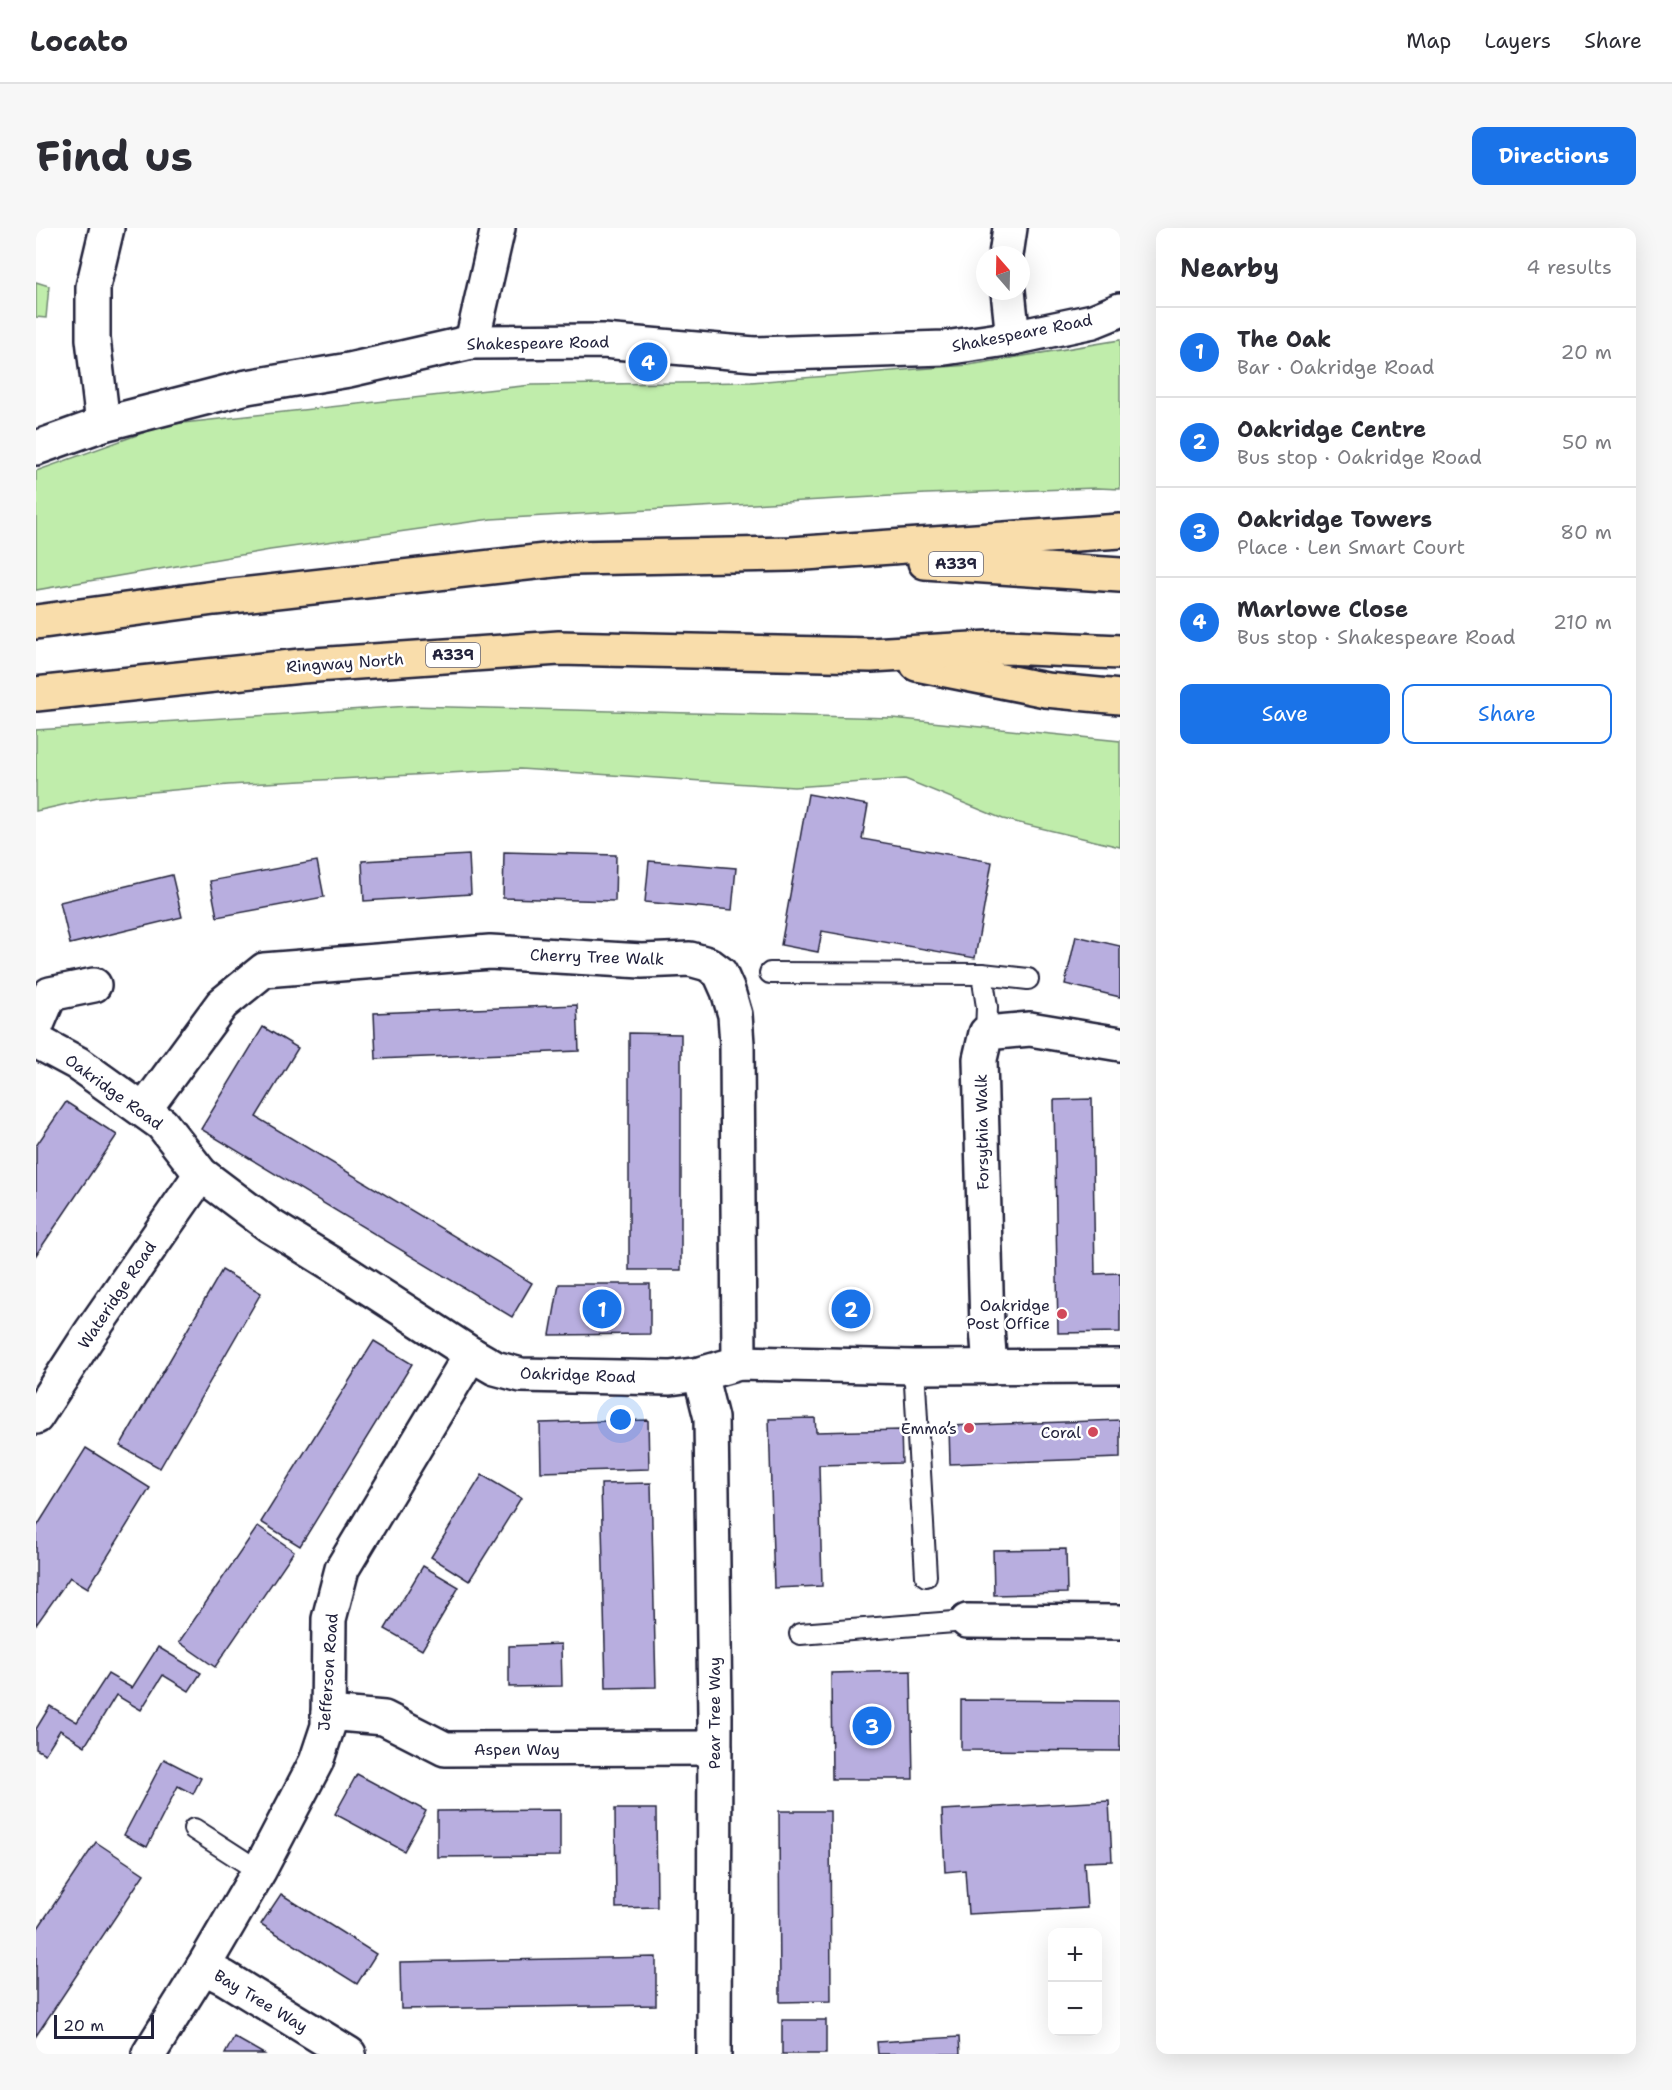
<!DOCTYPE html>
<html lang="en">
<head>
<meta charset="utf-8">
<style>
  :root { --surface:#fff; --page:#f7f7f7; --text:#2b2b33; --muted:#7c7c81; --line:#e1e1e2; --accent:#1a73e8 }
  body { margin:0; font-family:"Shantell Sans",sans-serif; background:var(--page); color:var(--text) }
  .controls { position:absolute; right:18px; bottom:18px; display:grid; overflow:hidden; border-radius:12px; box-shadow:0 6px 24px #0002 }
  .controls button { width:54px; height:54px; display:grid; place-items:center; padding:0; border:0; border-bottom:2px solid var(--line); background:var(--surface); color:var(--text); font:30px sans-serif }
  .compass { position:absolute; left:940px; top:18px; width:54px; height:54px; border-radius:50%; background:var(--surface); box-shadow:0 6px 24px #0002; rotate:340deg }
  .scale { position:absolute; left:18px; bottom:15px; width:100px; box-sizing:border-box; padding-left:6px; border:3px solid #22223b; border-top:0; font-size:16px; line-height:21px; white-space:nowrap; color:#22223b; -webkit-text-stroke:4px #fff; paint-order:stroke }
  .you { position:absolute; left:585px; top:1192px; width:21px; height:21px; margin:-15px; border:4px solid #fff; border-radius:50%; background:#1a73e8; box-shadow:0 0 0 9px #1a73e833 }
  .badge { display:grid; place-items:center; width:39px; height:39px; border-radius:50%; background:var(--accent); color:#fff; font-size:20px; font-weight:700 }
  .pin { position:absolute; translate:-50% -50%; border:3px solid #fff; box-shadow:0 2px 6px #0006 }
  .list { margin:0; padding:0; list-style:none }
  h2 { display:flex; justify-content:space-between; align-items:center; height:78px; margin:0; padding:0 24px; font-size:26px }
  h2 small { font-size:20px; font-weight:400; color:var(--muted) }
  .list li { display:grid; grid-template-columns:39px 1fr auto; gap:18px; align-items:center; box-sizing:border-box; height:90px; padding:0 24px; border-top:2px solid var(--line) }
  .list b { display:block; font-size:22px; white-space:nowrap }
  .list p { margin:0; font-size:20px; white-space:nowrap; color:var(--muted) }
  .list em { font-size:20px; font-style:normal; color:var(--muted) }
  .actions { display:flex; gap:12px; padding:18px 24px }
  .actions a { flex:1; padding:14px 0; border:2px solid var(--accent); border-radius:12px; text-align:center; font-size:21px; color:var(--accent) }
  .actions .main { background:var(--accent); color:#fff }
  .map { position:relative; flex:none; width:1084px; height:1826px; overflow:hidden; border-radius:12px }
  header { display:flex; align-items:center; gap:36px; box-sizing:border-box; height:84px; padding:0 30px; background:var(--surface); border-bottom:2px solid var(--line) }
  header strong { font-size:28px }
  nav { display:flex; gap:33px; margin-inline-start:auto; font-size:21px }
  .intro { display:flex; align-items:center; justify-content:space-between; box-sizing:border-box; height:144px; padding:0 36px }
  h1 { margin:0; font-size:42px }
  .button { padding:15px 27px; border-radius:12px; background:var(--accent); color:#fff; font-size:21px; font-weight:700 }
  main { display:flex; gap:36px; padding:0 36px }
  aside { flex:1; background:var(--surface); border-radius:12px; box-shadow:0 6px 24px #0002 }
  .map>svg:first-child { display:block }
  .green { fill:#c0edab; stroke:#718873; stroke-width:1.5 }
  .building { fill:#b8aedf; stroke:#22223b; stroke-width:1.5 }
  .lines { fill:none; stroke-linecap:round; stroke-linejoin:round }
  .service-casing { stroke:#22223b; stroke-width:24 }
  .minor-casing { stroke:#22223b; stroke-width:38 }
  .tertiary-casing { stroke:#22223b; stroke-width:38 }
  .trunk-casing { stroke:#22223b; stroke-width:38 }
  .service { stroke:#fff; stroke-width:20 }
  .minor { stroke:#fff; stroke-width:33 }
  .tertiary { stroke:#fff; stroke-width:33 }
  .trunk { stroke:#f9ddab; stroke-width:33 }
  .poi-dot { fill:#d1495b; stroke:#fff; stroke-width:2 }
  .labels { text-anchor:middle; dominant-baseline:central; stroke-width:5; stroke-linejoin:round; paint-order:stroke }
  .shield { fill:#fff; stroke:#646476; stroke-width:1.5 }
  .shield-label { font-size:15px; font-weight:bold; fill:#22223b }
  .street-label { font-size:16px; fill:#22223b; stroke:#fff }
  .poi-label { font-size:16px; fill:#22223b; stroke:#fff; text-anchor:end }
</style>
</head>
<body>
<header>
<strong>Locato</strong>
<nav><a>Map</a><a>Layers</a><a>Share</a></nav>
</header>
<div class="intro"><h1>Find us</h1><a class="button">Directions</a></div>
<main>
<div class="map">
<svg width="1084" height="1826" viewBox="0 0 1084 1826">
  <rect width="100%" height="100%" fill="#fff"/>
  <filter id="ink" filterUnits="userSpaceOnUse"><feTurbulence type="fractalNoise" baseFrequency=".0167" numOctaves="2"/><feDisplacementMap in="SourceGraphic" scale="12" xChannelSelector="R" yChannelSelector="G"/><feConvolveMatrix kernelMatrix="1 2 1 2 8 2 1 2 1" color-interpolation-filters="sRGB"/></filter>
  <g filter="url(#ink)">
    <g class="green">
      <polygon points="0,54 13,58 10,90 0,89"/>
      <polygon points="1084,112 1084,261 1061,260 890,266 455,291 234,322 0,362 0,243 129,197 496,157 715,154 933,137"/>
      <polygon points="374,478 856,490 1084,513 1084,619 967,591 869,551 758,559 484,541 192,557 62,569 0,583 0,502"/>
    </g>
    <g class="building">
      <polygon points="772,566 832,577 826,611 956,634 939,730 786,703 782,724 745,717"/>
      <polygon points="468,624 580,627 579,673 467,670"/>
      <polygon points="433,627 435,666 328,673 326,633"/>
      <polygon points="281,633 288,669 181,689 174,653"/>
      <polygon points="613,633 700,640 696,682 609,674"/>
      <polygon points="136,647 146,689 34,716 24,674"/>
      <polygon points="1040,708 1084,718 1084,769 1029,756"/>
      <polygon points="541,777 543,823 340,831 338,785"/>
      <polygon points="227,799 262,820 220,889 496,1055 476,1089 165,901"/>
      <polygon points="593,805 645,806 645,1042 593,1042"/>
      <polygon points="1056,871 1059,1046 1084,1045 1084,1104 1022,1105 1018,872"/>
      <polygon points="30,874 81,907 0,1027 0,918"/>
      <polygon points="186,1042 225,1065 124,1240 84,1218"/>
      <polygon points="523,1056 614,1056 614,1106 514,1107"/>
      <polygon points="338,1113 376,1136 264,1318 225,1294"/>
      <polygon points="779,1190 780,1204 865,1202 866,1235 783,1237 786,1358 738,1360 733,1191"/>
      <polygon points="612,1192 613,1241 505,1244 504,1195"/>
      <polygon points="1084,1192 1084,1230 914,1236 913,1198"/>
      <polygon points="50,1220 114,1260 52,1360 34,1349 0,1397 0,1300"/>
      <polygon points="446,1247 485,1270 433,1353 395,1329"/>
      <polygon points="615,1255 620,1459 570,1460 565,1256"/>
      <polygon points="222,1298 258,1323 179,1439 143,1414"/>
      <polygon points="1030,1321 1031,1365 958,1367 957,1322"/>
      <polygon points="387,1338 423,1359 386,1422 349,1401"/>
      <polygon points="525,1416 526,1458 473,1459 473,1418"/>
      <polygon points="122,1419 165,1445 153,1463 127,1447 105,1482 80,1467 49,1518 24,1502 9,1526 0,1521 0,1501 14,1478 41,1494 72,1446 96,1460"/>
      <polygon points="875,1443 877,1551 796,1551 795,1445"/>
      <polygon points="925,1472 1084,1473 1084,1523 925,1522"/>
      <polygon points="128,1531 165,1550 157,1566 142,1558 111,1619 88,1607"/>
      <polygon points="321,1546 390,1583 368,1623 299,1586"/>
      <polygon points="1073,1573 1076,1633 1048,1634 1051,1680 932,1686 929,1642 909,1644 906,1582"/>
      <polygon points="579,1581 620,1581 621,1679 580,1680"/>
      <polygon points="524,1582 524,1628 401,1629 401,1583"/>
      <polygon points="743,1583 794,1583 795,1773 744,1774"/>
      <polygon points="60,1614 108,1646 0,1808 0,1703"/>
      <polygon points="245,1666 340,1726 321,1756 225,1696"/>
      <polygon points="620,1729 620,1777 365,1781 364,1734"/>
      <rect x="746" y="1792" width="44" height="34"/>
      <polygon points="198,1809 228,1826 189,1826"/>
      <polygon points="923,1809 924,1826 842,1826 841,1814"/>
    </g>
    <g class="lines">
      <defs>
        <g id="service">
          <polyline points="734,745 946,746 992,751"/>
          <polyline points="946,746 951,779 950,805"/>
          <polyline points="878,1139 890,1348"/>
          <polyline points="764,1406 931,1393"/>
          <polyline points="158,1601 223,1643"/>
        </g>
        <g id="minor">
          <polyline points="970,27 974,0"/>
          <polyline points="972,63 977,110"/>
          <polyline points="436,114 462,0"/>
          <polyline points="67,196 57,111 57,59 71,0"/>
          <polyline points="0,220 67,196 211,159 313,142 436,114 567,113 718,126 909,120 977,110 1057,93 1084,82"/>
          <polyline points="0,799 14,766 58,757"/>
          <polyline points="108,882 186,776 228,742 454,724 606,733 654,731 672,736 684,745 692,763 699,787 701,816 703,1135"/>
          <polyline points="954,1139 951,1100 944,831 950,805 994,801 1084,816"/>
          <polyline points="664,1146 675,1190 679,1489 678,1826"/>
          <polyline points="0,1189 55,1104 165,946"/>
          <polyline points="931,1393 1084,1394"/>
          <polyline points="292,1485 348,1490 409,1521 679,1520"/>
          <polyline points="167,1739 189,1750 313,1826"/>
          <polyline points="113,1826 167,1739 223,1643 280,1534 292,1498 293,1391 306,1341 435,1126"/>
        </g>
        <polyline id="tertiary" points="0,813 41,835 126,896 165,946 233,997 298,1037 435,1126 459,1140 485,1147 634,1150 664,1146 703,1135 878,1139 1084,1138"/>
        <g id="trunk">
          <polyline points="889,334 1084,347"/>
          <polyline points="0,394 178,370 536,330 755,326 1084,303"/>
          <polyline points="881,436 1010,462 1084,469"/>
          <polyline points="0,466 265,438 523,420 835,427 970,419 1084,424"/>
        </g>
      </defs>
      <use href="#service" class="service-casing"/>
      <use href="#minor" class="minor-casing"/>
      <use href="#tertiary" class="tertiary-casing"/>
      <use href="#trunk" class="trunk-casing"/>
      <use href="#service" class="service"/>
      <use href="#minor" class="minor"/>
      <use href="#tertiary" class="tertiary"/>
      <use href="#trunk" class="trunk"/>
    </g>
  </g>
  <g class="poi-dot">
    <circle cx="1026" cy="1086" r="6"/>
    <circle cx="933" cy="1200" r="6"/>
    <circle cx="1057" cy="1204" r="6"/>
  </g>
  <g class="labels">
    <g class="shield">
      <rect x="893" y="324" width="54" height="24" rx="4.5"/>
      <rect x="390" y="415" width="54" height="24" rx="4.5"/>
    </g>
    <g class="shield-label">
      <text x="920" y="336">A339</text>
      <text x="417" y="427">A339</text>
    </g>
    <g class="street-label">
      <text transform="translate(986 105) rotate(-11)">Shakespeare Road</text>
      <text transform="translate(502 115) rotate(-1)">Shakespeare Road</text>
      <text transform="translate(309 435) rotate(-4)">Ringway North</text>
      <text transform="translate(561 729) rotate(2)">Cherry Tree Walk</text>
      <text transform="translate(78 864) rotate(36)">Oakridge Road</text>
      <text transform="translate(946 904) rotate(-91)">Forsythia Walk</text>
      <text transform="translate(81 1067) rotate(-56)">Wateridge Road</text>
      <text transform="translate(542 1147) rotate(2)">Oakridge Road</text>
      <text transform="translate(292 1444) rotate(-86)">Jefferson Road</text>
      <text transform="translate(678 1485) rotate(-90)">Pear Tree Way</text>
      <text x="481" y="1521">Aspen Way</text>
      <text transform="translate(225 1773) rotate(31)">Bay Tree Way</text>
    </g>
    <g class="poi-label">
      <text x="1014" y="1077">Oakridge<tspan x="1014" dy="18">Post Office</tspan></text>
      <text x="921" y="1200">Emma’s</text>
      <text x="1045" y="1204">Coral</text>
    </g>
  </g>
</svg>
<div class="controls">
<button>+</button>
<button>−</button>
</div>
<svg class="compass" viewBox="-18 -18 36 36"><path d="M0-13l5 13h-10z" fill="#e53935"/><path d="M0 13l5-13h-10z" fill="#7c7c81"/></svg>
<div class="scale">20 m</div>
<div class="you"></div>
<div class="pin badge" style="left:566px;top:1081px">1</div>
<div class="pin badge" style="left:815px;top:1081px">2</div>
<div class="pin badge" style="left:836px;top:1498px">3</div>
<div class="pin badge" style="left:612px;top:134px">4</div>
</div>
<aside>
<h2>Nearby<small>4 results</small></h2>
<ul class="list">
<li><span class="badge">1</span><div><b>The Oak</b><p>Bar · Oakridge Road</p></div><em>20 m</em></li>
<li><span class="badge">2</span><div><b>Oakridge Centre</b><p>Bus stop · Oakridge Road</p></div><em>50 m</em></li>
<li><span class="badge">3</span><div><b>Oakridge Towers</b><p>Place · Len Smart Court</p></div><em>80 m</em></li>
<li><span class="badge">4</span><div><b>Marlowe Close</b><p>Bus stop · Shakespeare Road</p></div><em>210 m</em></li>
</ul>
<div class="actions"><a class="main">Save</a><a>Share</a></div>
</aside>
</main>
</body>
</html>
